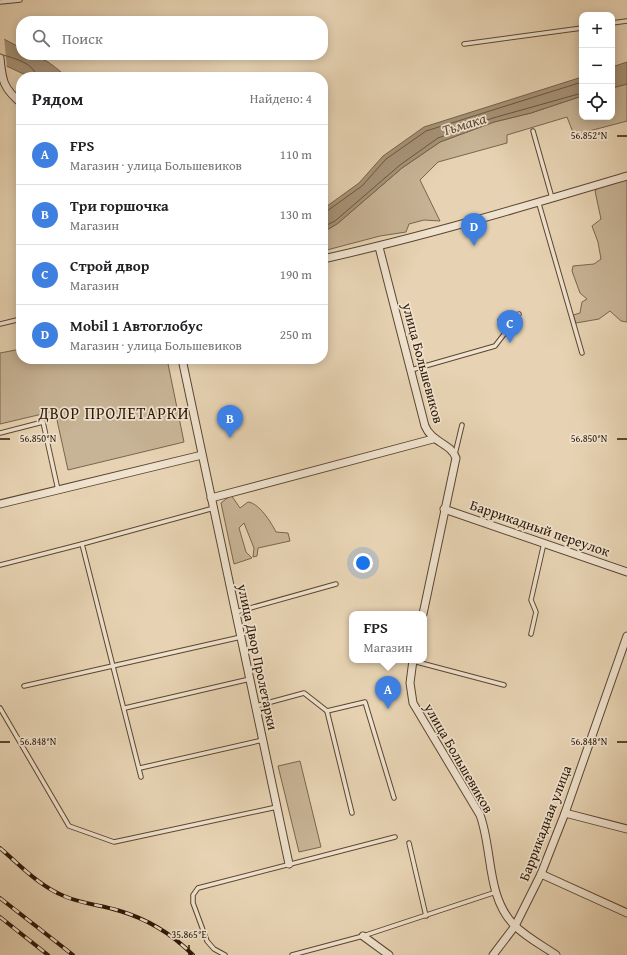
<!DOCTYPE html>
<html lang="ru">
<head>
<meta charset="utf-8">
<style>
  :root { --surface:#fff; --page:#f6f6f6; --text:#202124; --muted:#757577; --line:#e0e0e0; --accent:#b45309 }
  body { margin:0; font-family:"Gentium Book Plus",serif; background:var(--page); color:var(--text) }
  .controls { position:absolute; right:12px; top:12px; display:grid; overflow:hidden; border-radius:8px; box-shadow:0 2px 10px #0003 }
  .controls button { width:36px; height:36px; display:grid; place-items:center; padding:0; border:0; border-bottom:1px solid var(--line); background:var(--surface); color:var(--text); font:20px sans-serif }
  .you { position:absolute; left:363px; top:563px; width:14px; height:14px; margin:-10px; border:3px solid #fff; border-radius:50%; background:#1a73e8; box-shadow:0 0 0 6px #1a73e833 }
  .badge { display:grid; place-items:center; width:26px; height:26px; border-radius:50%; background:var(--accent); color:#fff; font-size:13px; font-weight:700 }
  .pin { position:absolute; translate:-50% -33px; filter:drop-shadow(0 1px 2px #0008) }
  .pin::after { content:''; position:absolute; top:21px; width:14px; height:12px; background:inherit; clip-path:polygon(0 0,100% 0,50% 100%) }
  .popup { position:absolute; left:349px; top:611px; width:78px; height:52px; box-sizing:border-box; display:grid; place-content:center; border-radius:8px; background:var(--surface); filter:drop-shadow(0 1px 3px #0005); font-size:13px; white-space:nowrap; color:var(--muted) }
  .popup b { font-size:15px; color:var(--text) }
  .popup::after { content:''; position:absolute; left:50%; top:100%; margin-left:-8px; border:8px solid transparent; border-top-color:var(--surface) }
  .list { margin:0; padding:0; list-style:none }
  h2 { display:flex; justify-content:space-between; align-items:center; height:52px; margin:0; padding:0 16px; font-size:17px }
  h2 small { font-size:13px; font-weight:400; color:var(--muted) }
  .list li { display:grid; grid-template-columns:26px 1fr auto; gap:12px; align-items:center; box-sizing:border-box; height:60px; padding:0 16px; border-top:1px solid var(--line) }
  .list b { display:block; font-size:15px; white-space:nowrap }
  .list p { margin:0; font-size:13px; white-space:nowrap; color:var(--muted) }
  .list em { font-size:13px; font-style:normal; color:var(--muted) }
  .icon { flex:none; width:22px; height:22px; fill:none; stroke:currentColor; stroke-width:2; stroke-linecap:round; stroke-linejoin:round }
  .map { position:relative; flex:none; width:627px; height:955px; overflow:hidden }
  .search { position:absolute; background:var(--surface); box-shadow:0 2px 10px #0003; left:16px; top:16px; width:312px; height:44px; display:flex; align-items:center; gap:10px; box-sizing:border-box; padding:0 14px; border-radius:16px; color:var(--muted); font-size:15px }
  .panel { position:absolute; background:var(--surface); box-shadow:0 2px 10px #0003; left:16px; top:72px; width:312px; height:292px; border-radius:16px }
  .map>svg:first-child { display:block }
  .green { fill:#c7b395; stroke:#7a654d }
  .water { fill:#a79378; stroke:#76614a }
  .pier { fill:#e7d3b3 }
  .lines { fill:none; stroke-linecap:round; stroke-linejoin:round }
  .shore { stroke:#6a553e; stroke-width:1 }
  .lane-casing { stroke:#5b4630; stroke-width:5.5 }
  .street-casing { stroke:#5b4630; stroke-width:9 }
  .lane { stroke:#efe2ce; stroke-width:3.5 }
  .street { stroke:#efe2ce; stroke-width:7 }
  .rail-casing { stroke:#2c1705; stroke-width:4 }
  .rail { stroke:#efe2ce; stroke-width:2.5; stroke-dasharray:8; stroke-linecap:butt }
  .ticks { fill:none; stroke:#2c1705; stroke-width:1.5 }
  .labels { text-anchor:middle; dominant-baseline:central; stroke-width:3.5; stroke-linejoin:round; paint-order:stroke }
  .street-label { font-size:14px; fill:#2c1705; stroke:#efe2ce }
  .water-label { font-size:15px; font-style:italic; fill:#5d4933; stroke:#efe2ce }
  .quarter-label { font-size:16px; letter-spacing:1px; fill:#2c1705; stroke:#efe2ce }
  .ticks-label { font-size:10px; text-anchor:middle; fill:#2c1705; stroke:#efe2ce; stroke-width:3.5; stroke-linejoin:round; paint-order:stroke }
</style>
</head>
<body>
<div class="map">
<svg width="627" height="955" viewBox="0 0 627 955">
  <rect width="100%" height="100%" fill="#e7d3b3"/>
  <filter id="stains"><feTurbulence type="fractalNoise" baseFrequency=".005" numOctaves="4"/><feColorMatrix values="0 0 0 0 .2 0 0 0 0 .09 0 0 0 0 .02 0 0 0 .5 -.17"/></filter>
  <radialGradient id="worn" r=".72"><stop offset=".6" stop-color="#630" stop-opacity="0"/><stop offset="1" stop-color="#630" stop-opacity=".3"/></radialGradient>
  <g class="green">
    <polygon points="627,84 627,121 574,135 567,117 507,135 507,143 438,162 420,180 440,221 424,220 409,224 406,232 380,236 323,251 323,232 337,224 402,168 440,142 494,122 531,113 582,96 582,117 612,117 612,88"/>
    <polygon points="627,178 627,322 621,321 610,311 599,319 576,323 573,315 580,313 582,302 587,299 580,293 572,271 573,266 594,264 601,259 598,242 592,226 601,219 595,191 599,187"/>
    <polygon points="21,349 21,359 167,359 184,442 68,470 55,411 0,424 0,353"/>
    <path d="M231,495L240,508L248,502C259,503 271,522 276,532L288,533L290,541L258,548L257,556L253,557L254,548L244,523L239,528L246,552L252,558L234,564L221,503Z"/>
    <polygon points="300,761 321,847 299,852 278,766"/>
  </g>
  <g class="water">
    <path d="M2,38L21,48V55C43,55 50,63 67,77H30L0,63Z"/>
    <polygon points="627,62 627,84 612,88 612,67"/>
    <polygon points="582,77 582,96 531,113 494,122 440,142 402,168 337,224 323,232 323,209 359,183 383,156 424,127"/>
  </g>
  <polygon class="pier" points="0,35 4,37 7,68 0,65"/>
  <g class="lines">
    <g class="shore">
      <path d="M3,55C14,58 36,64 36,77"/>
      <polyline points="323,212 327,211 362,186 386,159 426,131 582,82"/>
      <polyline points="323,227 335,221 400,165 438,138 493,118 582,93"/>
    </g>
    <defs>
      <g id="lane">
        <polyline points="0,2 20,0"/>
        <polyline points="612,23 627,21"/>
        <polyline points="464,44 582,28"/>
        <polyline points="533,131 552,198"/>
        <polyline points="539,204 582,353"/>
        <polyline points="0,324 21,319"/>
        <polyline points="411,370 495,346 505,333 500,320 519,314"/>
        <polyline points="0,433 43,422 58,490"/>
        <polyline points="455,454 462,425"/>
        <polyline points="0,565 82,544"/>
        <polyline points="236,612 336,584"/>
        <polyline points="531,634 536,612 531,600 544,543"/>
        <polyline points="413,661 504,685"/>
        <polyline points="24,686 241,637"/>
        <polyline points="256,706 304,693 327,711 365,702 394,798"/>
        <polyline points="0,708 69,826 114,842 277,807"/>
        <polyline points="125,708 250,679"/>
        <polyline points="327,711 352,813"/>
        <polyline points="140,768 263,740"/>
        <polyline points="141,777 82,544 214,508"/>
        <polyline points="409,843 426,916"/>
        <polyline points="225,955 214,949 207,941 193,903 193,895 198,888 395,837"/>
        <polyline points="292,955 363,936 496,892"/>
      </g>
      <g id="street">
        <path d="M0,58C2,80 3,88 21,103"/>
        <path d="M379,247L425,426C432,443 451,443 456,458L423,614"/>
        <path d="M323,259C426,236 526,206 627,176"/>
        <polyline points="182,359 289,864"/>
        <polyline points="211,498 433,439"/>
        <polyline points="0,504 202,455"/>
        <polyline points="444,509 627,572"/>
        <path d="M413,660L410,683L413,703L480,815C493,850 486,896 514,925C526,937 543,946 556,955"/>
        <polyline points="565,813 627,829"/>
        <polyline points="541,874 627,913"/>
        <polyline points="363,936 389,955"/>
        <polyline points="493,955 515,926 541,874 565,813 627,636"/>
      </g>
    </defs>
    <use href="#lane" class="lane-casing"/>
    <use href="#street" class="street-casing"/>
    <use href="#lane" class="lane"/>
    <use href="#street" class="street"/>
    <defs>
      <g id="rail">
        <path d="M0,848C20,865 39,886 64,896C82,904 102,905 120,911C147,919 173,935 193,955"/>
        <polyline points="0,898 73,955"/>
        <polyline points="0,917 48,955"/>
      </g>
    </defs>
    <use href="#rail" class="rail-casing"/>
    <use href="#rail" class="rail"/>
  </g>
  <path class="ticks" d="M617,136H627M0,439H10M617,439H627M0,742H10M617,742H627M189,945V955"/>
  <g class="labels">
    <g class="street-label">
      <text transform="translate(423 363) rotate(75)">улица Большевиков</text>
      <text transform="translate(540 528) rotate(19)">Баррикадный переулок</text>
      <text transform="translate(258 657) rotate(78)">улица Двор Пролетарки</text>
      <text transform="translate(459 758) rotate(60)">улица Большевиков</text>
      <text transform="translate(545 823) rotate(-69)">Баррикадная улица</text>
    </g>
    <g class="water-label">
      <text transform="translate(464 124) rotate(-17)">Тьмака</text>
    </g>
    <g class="quarter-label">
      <text x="114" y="413">ДВОР ПРОЛЕТАРКИ</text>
    </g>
  </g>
  <g class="ticks-label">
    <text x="589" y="139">56.852°N</text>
    <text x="38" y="442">56.850°N</text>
    <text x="589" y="442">56.850°N</text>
    <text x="38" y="745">56.848°N</text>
    <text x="589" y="745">56.848°N</text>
    <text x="189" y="938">35.865°E</text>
  </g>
  <rect width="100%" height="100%" filter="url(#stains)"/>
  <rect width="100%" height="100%" fill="url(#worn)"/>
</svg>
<div class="controls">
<button>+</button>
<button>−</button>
<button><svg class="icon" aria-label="locate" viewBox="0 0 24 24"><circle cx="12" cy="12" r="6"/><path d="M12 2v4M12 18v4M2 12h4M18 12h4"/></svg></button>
</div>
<div class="you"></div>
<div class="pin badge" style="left:388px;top:709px;background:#3f7fe0">A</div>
<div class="popup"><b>FPS</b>Магазин</div>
<div class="pin badge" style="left:230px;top:438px;background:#3f7fe0">B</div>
<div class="pin badge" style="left:510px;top:343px;background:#3f7fe0">C</div>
<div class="pin badge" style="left:474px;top:246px;background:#3f7fe0">D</div>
<div class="search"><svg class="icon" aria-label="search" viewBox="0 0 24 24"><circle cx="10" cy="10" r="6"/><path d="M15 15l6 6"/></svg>Поиск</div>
<section class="panel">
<h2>Рядом<small>Найдено: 4</small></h2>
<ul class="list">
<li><span class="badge" style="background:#3f7fe0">A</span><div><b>FPS</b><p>Магазин · улица Большевиков</p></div><em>110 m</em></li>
<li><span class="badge" style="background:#3f7fe0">B</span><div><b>Три горшочка</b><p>Магазин</p></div><em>130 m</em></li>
<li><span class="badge" style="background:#3f7fe0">C</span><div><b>Строй двор</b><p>Магазин</p></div><em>190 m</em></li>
<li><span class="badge" style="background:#3f7fe0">D</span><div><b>Mobil 1 Автоглобус</b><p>Магазин · улица Большевиков</p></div><em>250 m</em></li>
</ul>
</section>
</div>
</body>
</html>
